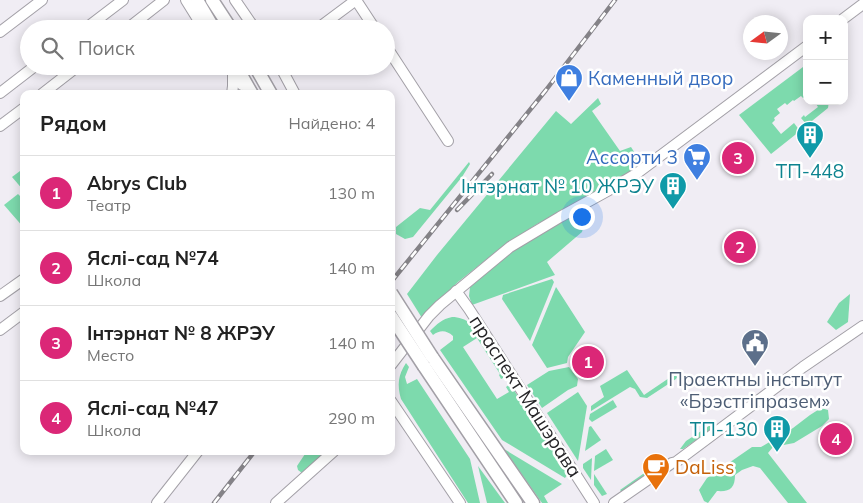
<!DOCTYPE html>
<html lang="ru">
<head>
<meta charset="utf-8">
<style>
  :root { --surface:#fff; --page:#f2f2f2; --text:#222; --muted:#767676; --line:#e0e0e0; --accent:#db2777 }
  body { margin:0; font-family:Mulish,sans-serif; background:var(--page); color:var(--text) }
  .controls { position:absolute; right:15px; top:15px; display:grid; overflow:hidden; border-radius:10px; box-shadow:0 2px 12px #0003 }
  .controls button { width:45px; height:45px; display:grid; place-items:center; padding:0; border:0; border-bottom:1px solid var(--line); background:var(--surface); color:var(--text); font:25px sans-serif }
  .compass { position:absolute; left:743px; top:15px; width:45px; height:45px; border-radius:50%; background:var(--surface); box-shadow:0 2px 12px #0003; rotate:255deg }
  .you { position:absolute; left:581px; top:216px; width:18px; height:18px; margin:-12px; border:4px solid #fff; border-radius:50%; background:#1a73e8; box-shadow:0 0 0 8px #1a73e833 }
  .badge { display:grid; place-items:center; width:32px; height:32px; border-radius:50%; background:var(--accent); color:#fff; font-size:16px; font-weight:700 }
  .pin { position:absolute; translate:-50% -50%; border:2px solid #fff; box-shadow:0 1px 5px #0006 }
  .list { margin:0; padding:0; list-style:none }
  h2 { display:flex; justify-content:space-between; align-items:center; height:65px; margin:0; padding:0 20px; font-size:21px }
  h2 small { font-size:16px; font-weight:400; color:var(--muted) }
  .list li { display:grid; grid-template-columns:32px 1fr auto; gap:15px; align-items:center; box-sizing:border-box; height:75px; padding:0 20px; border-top:1px solid var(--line) }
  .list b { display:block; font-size:19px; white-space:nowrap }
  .list p { margin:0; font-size:16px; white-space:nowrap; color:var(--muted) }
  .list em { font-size:16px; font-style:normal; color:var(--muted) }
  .icon { flex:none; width:28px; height:28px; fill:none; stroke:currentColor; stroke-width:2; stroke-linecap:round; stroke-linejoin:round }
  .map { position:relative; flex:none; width:863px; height:503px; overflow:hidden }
  .search { position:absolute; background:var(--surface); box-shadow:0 2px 12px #0003; left:20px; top:20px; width:375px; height:55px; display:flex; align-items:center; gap:12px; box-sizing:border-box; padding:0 18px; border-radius:28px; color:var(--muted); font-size:19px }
  .panel { position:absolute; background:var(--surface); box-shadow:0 2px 12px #0003; left:20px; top:90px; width:375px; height:365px; border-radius:10px }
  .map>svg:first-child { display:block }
  .green { fill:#7ddaad }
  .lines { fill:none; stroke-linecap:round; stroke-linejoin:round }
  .minor-casing { stroke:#a3a0a7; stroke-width:12 }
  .major-casing { stroke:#a3a0a7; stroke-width:15 }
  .minor { stroke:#fff; stroke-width:10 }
  .major { stroke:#fff; stroke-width:12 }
  .rail-casing { stroke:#848287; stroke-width:4.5 }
  .rail { stroke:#fff; stroke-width:2.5; stroke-dasharray:8; stroke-linecap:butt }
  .major-bridge-casing { stroke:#a3a0a7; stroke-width:15; stroke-linecap:butt }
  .major-bridge { stroke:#fff; stroke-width:12 }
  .labels { text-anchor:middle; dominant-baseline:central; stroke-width:5; stroke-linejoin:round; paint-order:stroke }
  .shop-label { font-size:19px; fill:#366cbe; stroke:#fff; text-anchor:start }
  .culture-label { font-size:19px; fill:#0d838f; stroke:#fff; text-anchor:end }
  .service-label { font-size:19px; fill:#4e5e75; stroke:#fff }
  .street-label { font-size:19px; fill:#262528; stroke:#fff }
  .food-label { font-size:19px; fill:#c56008; stroke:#fff; text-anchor:start }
</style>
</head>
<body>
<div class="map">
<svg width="863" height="503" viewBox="0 0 863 503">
  <rect width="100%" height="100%" fill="#f0edf4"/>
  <g class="green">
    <polygon points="807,64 807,95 803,98 801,96 794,101 793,100 787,105 785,103 777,109 780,113 774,118 775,120 772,123 781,134 794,123 800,131 771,154 739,115"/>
    <polygon points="598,98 601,104 592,111 620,151 631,147 640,161 637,168 569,208 537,224 502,247 458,282 422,318 407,294 437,255 556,111 571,124"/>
    <polygon points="814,101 829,101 828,108 807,125 801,118 804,115 805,117 818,107"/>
    <polygon points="469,162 470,164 462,177 413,237 405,239 396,234 396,227 420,208 430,210"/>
    <polygon points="24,168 24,191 12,177"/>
    <polygon points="18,194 24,200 24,228 4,205"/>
    <polygon points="572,216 576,216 581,220 583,228 582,232 547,262 555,275 472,305 469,296 470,287 509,253 538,234"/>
    <polygon points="552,279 554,282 530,341 502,299 503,295"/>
    <polygon points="556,287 585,332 568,357 567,363 547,368 532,345"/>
    <polygon points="850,294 848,322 836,330 827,322 839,303"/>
    <path d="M452,317C459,317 465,319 471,324L505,377L501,379L499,375L500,374L477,338L463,347L497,399L509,392L506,387L510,384L568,474L565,478L502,440L440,350L453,340V336C446,330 440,330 433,335L430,331C437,324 442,319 452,317Z"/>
    <path d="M406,363L409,367L405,377L407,384L417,379L470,459L480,503H468L401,399C397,385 398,375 406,363Z"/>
    <polygon points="569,367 578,379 577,386 568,390 542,408 527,385 549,371"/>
    <polygon points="627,370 644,395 675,374 677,377 676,379 647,398 640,397 635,389 630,387 591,411 591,406 604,397 600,386"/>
    <polygon points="578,392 587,406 578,461 547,413"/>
    <polygon points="613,400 617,407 592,422 589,419 590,414"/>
    <path d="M821,408L828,410L829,419L822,426L794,443L773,447L768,453L807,503H788L760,468L753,466L742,470L735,475C735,488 730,492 717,491L708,503L704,501L699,490L707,478L752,447H761L793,428L810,415Z"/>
    <polygon points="715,422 714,428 683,449 680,449 686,441"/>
    <polygon points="591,426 601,440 585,451 589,427"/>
    <polygon points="504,449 562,484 544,496 548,503 542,503"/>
    <polygon points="606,449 613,460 594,471 595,456"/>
    <polygon points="307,451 328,451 302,473 298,470 297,466"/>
    <polygon points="592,458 591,480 583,468 583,464"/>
    <polygon points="663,460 662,465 622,492 620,490"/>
    <polygon points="478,466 505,503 487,503"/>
    <polygon points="594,474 607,494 602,496 594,485"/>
  </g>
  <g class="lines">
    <defs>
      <g id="minor">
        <polyline points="186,0 204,29"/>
        <polyline points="235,0 255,29"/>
        <polyline points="356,0 375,29"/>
        <polyline points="843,19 863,4"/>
        <polyline points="85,29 123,0"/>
        <polyline points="127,29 164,0"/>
        <polyline points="317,29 356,0"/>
        <polyline points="0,32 42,0"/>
        <polyline points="386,46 448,141"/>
        <polyline points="228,66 242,85"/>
        <polyline points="280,66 295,94"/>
        <polyline points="0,93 35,66"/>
        <polyline points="42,94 78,66"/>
        <polyline points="232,94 233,86 233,74"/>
        <polyline points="0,126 24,108"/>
        <polyline points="456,291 469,309 594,503"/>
        <polyline points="0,296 24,279"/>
        <polyline points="0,330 24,312"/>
        <polyline points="391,365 429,316 440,305 510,247 560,217 609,190 636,174 807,46"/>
        <polyline points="391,401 460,503"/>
        <polyline points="157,503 198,451"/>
        <polyline points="276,503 334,451"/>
        <polyline points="614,503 672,463 676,462 803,367 863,326"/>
      </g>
      <g id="major">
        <polyline points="197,0 214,29"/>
        <polyline points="212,0 231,29"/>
        <polyline points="236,66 252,94"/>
        <polyline points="255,66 271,94"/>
        <polyline points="432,357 533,503"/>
        <polyline points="424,366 516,503"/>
      </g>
    </defs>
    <use href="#minor" class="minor-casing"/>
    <use href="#major" class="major-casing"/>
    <use href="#minor" class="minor"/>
    <use href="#major" class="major"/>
    <defs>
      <g id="rail">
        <polyline points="457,210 492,174"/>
        <polyline points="391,282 546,90 615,0"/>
        <polyline points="214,503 255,451"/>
      </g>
    </defs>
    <use href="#rail" class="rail-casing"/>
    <use href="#rail" class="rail"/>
    <defs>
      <g id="major-bridge">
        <polyline points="391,293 432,357"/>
        <polyline points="391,316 424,366"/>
      </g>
    </defs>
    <use href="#major-bridge" class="major-bridge-casing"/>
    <use href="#major-bridge" class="major-bridge"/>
  </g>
  <defs>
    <symbol id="shop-pin" viewBox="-11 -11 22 30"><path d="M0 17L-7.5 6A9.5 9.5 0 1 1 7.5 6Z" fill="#3f7fe0" stroke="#fff"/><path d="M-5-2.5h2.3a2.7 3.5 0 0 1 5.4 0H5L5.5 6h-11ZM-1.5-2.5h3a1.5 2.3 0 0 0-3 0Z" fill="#fff"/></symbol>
    <symbol id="building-pin" viewBox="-11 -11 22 30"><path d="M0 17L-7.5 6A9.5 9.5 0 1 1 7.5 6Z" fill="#0f9aa8" stroke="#fff"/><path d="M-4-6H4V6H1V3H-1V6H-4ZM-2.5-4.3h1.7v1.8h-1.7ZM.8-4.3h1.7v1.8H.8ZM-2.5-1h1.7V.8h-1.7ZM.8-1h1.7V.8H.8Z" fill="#fff"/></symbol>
    <symbol id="supermarket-pin" viewBox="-11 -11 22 30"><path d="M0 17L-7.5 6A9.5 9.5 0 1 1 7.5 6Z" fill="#3f7fe0" stroke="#fff"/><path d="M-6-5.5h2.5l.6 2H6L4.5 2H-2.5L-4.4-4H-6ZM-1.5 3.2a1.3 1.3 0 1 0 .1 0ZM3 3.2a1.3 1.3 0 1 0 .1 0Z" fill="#fff"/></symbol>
    <symbol id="civic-pin" viewBox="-11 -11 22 30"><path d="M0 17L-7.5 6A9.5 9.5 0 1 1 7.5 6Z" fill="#5c6f8a" stroke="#fff"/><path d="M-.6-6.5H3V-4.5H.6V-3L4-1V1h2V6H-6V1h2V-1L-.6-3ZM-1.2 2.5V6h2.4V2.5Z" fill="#fff"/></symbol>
    <symbol id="cafe-pin" viewBox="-11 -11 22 30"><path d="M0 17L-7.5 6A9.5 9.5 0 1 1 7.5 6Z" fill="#e8710a" stroke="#fff"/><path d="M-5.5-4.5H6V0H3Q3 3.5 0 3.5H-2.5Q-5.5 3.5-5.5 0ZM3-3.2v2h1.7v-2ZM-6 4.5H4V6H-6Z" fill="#fff"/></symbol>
  </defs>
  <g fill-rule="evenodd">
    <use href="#shop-pin" x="553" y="62" width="32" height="43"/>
    <use href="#building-pin" x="794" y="119" width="32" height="43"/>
    <use href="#supermarket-pin" x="681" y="141" width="32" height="43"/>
    <use href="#building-pin" x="657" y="170" width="32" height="43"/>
    <use href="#civic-pin" x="739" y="327" width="32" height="43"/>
    <use href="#building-pin" x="761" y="413" width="32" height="43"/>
    <use href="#cafe-pin" x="640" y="451" width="32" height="43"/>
  </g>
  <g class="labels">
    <g class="shop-label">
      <text x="588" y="78">Каменный двор</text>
      <text x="678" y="157" text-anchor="end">Ассорти 3</text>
    </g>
    <g class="culture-label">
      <text x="810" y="171" text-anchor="middle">ТП-448</text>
      <text x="654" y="186">Інтэрнат № 10 ЖРЭУ</text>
      <text x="758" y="429">ТП-130</text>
    </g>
    <g class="service-label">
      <text x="755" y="379">Праектны інстытут<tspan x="755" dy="22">«Брэстгіпразем»</tspan></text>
    </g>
    <g class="street-label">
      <text transform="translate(526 396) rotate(57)">праспект Машэрава</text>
    </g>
    <g class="food-label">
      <text x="675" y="467">DaLiss</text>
    </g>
  </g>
</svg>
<div class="controls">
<button>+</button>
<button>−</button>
</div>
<svg class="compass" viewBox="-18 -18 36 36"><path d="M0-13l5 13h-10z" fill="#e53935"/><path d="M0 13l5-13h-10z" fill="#767676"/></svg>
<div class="you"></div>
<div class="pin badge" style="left:588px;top:362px">1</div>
<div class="pin badge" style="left:740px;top:247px">2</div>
<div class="pin badge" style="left:738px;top:158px">3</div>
<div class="pin badge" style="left:836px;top:439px">4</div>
<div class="search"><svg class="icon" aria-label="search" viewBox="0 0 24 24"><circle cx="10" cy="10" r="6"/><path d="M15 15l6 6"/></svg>Поиск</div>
<section class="panel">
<h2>Рядом<small>Найдено: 4</small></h2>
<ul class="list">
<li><span class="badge">1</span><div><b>Abrys Club</b><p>Театр</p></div><em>130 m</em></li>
<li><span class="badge">2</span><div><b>Яслі-сад №74</b><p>Школа</p></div><em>140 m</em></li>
<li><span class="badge">3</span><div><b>Інтэрнат № 8 ЖРЭУ</b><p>Место</p></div><em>140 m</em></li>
<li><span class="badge">4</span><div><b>Яслі-сад №47</b><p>Школа</p></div><em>290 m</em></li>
</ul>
</section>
</div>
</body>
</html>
